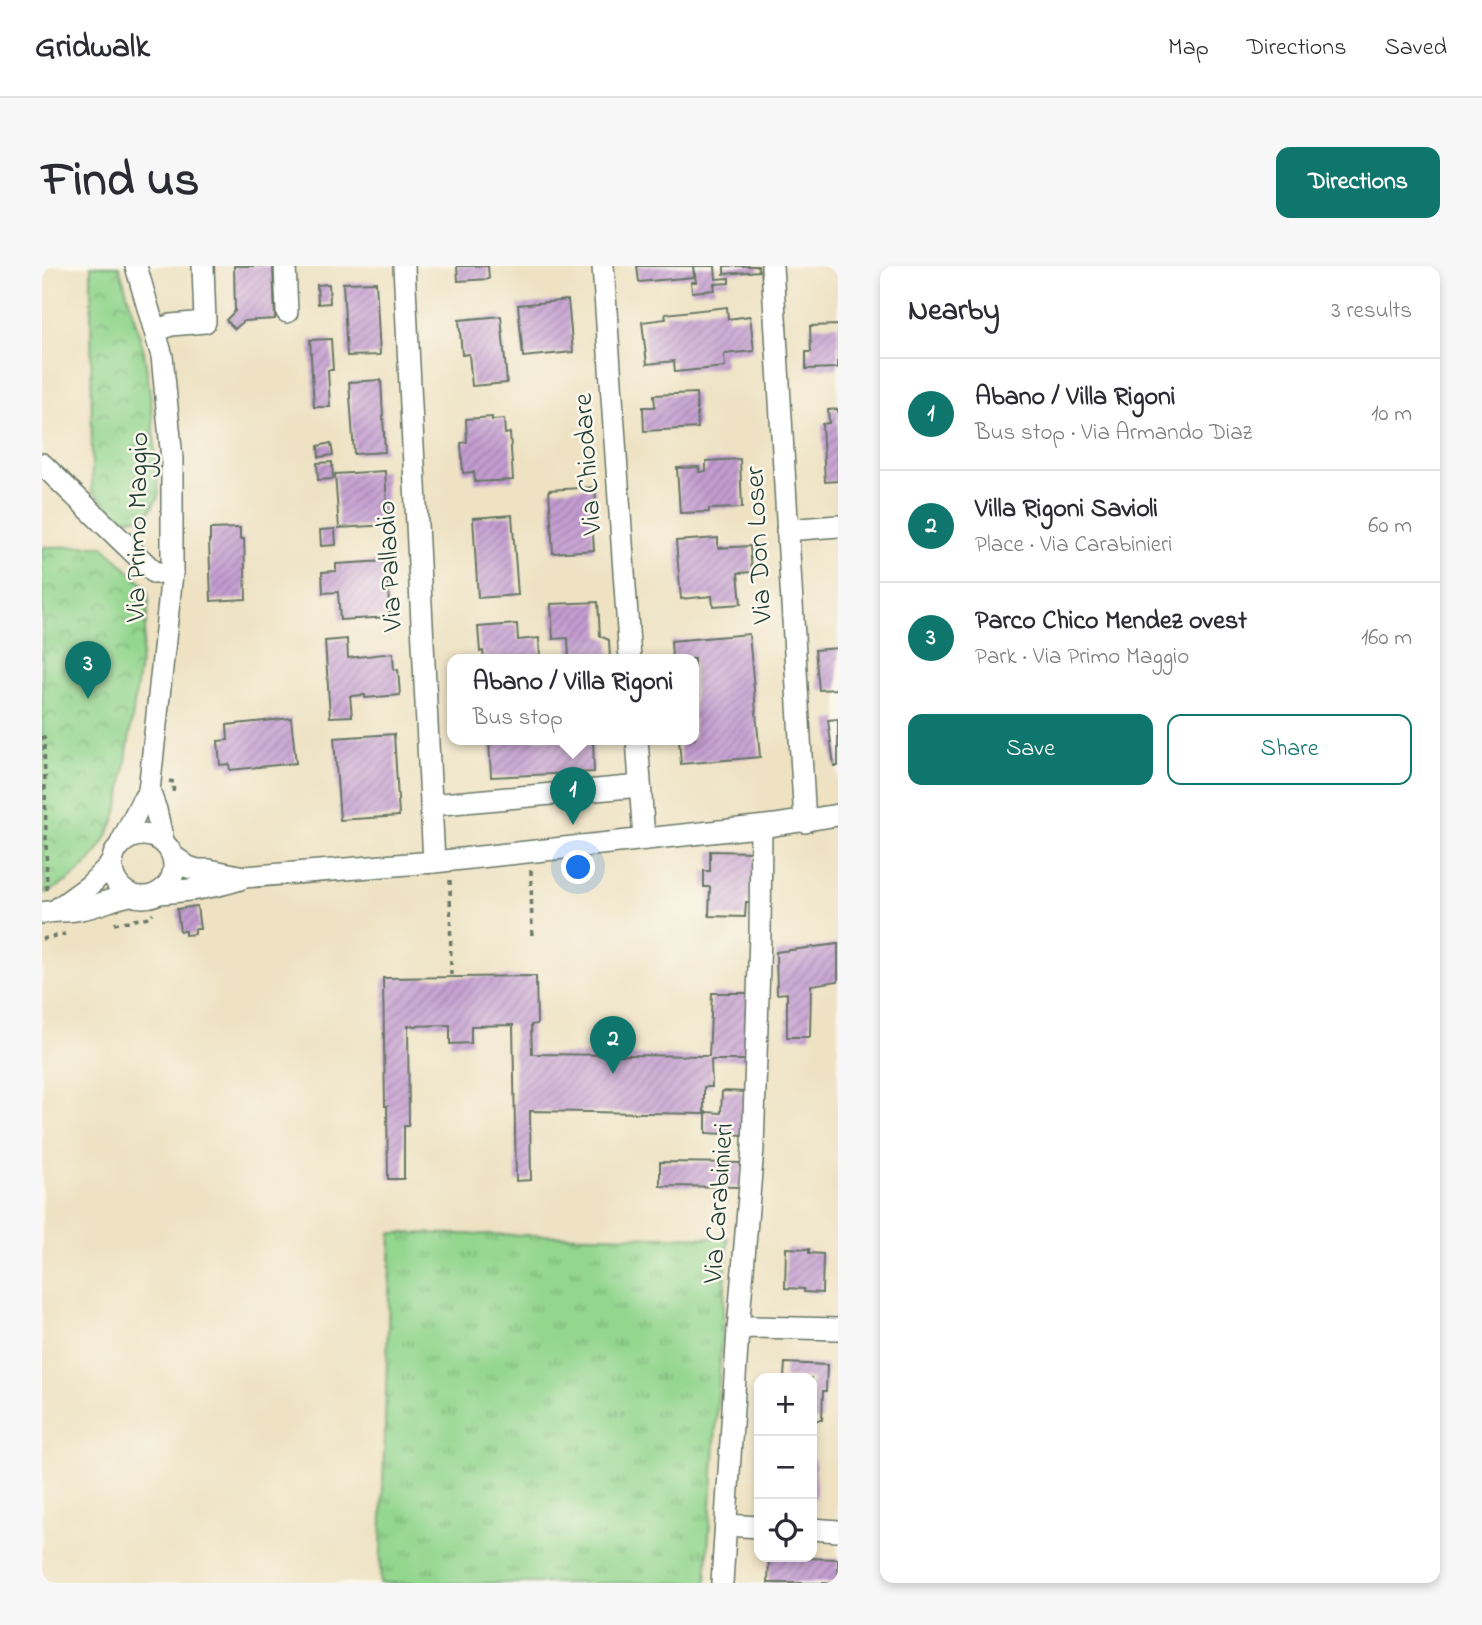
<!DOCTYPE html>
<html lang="en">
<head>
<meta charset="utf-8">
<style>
  :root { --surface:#fff; --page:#f7f7f7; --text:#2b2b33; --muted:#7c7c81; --line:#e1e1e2; --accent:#0f766e }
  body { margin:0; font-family:"Indie Flower",sans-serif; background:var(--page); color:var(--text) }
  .controls { position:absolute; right:21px; bottom:21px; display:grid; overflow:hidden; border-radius:14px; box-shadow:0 4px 10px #0003 }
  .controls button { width:63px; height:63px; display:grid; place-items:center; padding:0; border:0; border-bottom:2px solid var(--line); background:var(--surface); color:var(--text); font:35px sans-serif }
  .you { position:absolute; left:537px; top:602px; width:24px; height:24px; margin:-18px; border:5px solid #fff; border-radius:50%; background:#1a73e8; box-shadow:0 0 0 10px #1a73e833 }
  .badge { display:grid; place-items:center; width:46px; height:46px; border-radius:50%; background:var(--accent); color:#fff; font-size:23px; font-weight:700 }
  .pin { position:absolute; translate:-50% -58px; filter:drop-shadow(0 2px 4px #0008) }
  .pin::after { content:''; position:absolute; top:37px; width:24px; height:21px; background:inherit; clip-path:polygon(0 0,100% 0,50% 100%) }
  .popup { position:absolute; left:405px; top:388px; width:252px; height:91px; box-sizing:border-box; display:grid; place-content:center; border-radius:14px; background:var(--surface); filter:drop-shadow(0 2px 5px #0005); font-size:23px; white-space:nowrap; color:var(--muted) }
  .popup b { font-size:26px; color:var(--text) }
  .popup::after { content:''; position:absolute; left:50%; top:100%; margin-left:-14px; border:14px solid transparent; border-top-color:var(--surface) }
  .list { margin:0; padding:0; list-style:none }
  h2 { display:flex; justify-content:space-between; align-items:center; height:91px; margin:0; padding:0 28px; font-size:30px }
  h2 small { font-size:23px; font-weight:400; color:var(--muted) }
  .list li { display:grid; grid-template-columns:46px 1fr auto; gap:21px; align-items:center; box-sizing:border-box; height:112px; padding:0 28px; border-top:2px solid var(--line) }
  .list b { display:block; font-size:26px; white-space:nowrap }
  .list p { margin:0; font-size:23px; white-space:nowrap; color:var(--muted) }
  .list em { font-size:23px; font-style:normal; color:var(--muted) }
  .actions { display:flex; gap:14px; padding:21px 28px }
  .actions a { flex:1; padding:16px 0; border:2px solid var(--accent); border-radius:14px; text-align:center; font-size:24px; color:var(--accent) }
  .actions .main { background:var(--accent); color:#fff }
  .icon { flex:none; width:38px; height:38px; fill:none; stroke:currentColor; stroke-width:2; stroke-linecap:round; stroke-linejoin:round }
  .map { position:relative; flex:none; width:796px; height:1317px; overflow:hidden; border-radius:14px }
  header { display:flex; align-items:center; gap:42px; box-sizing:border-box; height:98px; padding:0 35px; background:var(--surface); border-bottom:2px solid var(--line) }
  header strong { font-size:33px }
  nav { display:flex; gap:38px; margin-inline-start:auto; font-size:24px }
  .intro { display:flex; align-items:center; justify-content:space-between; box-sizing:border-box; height:168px; padding:0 42px }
  h1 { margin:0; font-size:49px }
  .button { padding:18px 32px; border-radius:14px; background:var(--accent); color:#fff; font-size:24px; font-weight:700 }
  main { display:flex; gap:42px; padding:0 42px }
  aside { flex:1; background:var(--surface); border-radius:14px; box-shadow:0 4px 10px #0003 }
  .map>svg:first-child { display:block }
  .grass { fill:url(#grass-tufts); stroke:#598a61; stroke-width:2 }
  .park { fill:url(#park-crowns); stroke:#598a61; stroke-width:2 }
  .building { fill:url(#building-hatch) }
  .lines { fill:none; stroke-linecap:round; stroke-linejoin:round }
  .minor-casing { stroke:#677766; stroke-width:24 }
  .path { stroke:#677766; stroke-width:3.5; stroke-dasharray:5 5; stroke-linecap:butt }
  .minor { stroke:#fff; stroke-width:21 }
  .labels { text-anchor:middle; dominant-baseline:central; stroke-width:5; stroke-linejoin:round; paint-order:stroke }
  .street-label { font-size:28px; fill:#1f3d34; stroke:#fbf7ec }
</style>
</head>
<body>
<header>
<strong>Gridwalk</strong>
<nav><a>Map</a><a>Directions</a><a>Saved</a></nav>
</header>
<div class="intro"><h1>Find us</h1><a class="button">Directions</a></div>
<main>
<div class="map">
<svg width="796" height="1317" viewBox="0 0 796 1317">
  <defs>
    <pattern id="grass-tufts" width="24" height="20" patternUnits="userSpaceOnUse" patternTransform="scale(1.75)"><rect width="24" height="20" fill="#93d68e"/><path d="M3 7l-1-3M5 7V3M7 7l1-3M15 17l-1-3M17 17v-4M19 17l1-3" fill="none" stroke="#77af75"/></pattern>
    <pattern id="park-crowns" width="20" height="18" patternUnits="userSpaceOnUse" patternTransform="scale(1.75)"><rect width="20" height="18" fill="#93d68e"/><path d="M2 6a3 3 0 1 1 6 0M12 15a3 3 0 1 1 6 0" fill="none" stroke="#77af75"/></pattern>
    <pattern id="building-hatch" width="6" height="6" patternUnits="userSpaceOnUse" patternTransform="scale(1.75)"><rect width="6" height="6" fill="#c39cd0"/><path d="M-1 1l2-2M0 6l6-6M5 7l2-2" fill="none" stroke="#9e80aa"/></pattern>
  </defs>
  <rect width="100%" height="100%" fill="#fbf7ec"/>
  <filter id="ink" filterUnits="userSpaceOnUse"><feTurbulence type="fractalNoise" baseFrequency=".0143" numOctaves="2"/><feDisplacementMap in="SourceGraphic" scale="14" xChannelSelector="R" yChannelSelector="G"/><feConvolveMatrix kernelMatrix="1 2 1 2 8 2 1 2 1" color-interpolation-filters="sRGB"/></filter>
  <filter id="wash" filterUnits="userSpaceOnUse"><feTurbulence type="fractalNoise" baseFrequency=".00686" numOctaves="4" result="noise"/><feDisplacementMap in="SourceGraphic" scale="28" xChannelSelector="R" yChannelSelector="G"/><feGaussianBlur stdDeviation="1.57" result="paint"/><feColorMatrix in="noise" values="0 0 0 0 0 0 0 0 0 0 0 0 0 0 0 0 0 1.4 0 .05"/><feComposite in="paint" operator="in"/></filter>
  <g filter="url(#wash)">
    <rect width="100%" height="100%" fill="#eee2c3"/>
    <polygon class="grass" points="349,967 686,972 664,1317 338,1317"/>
    <g class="park">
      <polygon points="49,0 77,0 102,85 109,134 117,229 104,251 80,253 50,225"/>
      <path d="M61,280L103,320L106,328L107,336L79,529C71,573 44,610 3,627L0,577V281Z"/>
    </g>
    <g id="blocks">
      <g class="building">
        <polygon points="192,0 231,0 233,53 202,55 193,63 184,54 193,45"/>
        <polygon points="415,0 446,0 447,13 416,15"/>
        <polygon points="595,0 651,0 652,11 597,16"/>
        <polygon points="652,0 673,0 674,13 687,12 687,17 672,18 673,24 650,26 649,16 654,16"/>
        <polygon points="682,0 716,0 717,5 682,8"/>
        <polygon points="334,16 338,89 305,90 301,17"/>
        <polygon points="287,18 288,37 276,38 275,19"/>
        <polygon points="526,34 531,86 481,91 476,39"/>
        <polygon points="685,41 686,53 708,50 712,85 682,88 683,101 633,106 632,95 605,98 600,56 624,53 623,48"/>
        <polygon points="459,50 465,117 430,120 427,88 420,89 417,54"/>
        <polygon points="796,59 796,102 764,103 764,86 769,86 768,60"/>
        <polygon points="289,73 291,104 286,104 288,141 272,141 268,74"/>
        <polygon points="339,114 343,186 312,188 307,116"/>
        <polygon points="654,127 656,162 602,165 601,141 613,141 612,129"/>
        <polygon points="796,143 796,215 783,216 780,158 787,157 786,144"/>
        <polygon points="450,151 450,154 462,153 463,168 468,167 471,214 433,216 432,206 421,207 419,177 425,176 424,153"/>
        <polygon points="289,177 291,189 277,191 276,180"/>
        <polygon points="698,193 700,242 667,243 667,246 638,247 635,202 657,201 657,206 664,205 664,195"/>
        <polygon points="290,196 291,213 276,214 275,197"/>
        <polygon points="343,205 346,259 297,262 293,208"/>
        <polygon points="553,221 555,253 550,254 552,284 511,287 507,224"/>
        <polygon points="470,249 476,329 436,332 431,252"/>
        <polygon points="198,262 198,273 202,273 204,333 169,335 167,274 168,274 168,263"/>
        <polygon points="293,263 294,279 279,280 278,264"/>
        <polygon points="676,272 676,282 708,280 710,306 696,307 699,338 671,340 670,330 639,333 634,275"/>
        <polygon points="344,295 348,351 298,354 296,326 281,327 280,306 294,305 294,298"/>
        <polygon points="556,336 558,370 567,374 568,393 527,393 526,372 511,373 509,338"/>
        <polygon points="475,358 476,374 497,372 498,392 442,393 441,385 438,386 436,361"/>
        <polygon points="707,368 718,491 639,498 637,473 652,473 652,393 630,393 629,375"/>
        <polygon points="305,373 306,392 351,387 352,404 356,403 358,429 323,432 323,429 308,430 310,450 288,451 283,375"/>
        <polygon points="796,382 796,423 777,424 773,384"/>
        <polygon points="249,452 254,497 188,504 187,498 178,499 176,475 186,474 185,459"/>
        <polygon points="796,453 796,500 792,500 786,454"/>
        <polygon points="352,468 357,550 298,554 292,472"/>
        <polygon points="447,473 551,473 552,506 449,511"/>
        <polygon points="668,585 713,586 712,636 704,636 703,651 667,650 668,621 662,621 662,605 668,605"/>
        <polygon points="155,640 158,663 153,663 153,668 143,669 143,665 138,665 135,643"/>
        <polygon points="796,678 796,715 769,719 768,771 745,771 745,727 735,728 734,686"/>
        <polygon points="494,710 495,758 489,759 490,788 667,790 670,727 711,727 708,794 669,794 670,821 662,821 662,848 488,845 489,914 474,915 471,759 429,760 429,777 408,778 408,759 366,760 367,860 362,860 362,913 346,913 345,840 343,840 341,712"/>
        <polygon points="680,825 705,826 703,869 664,867 664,846 679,847"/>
        <polygon points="618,896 700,897 700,921 618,920"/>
        <polygon points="744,982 767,983 767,987 781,988 780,1027 762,1026 762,1023 743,1022"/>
        <polygon points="743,1097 785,1099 784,1125 781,1125 780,1154 770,1154 770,1112 742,1112"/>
        <polygon points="770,1194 773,1194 774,1232 770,1232"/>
        <polygon points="727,1291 796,1293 796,1317 726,1317"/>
      </g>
    </g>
  </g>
  <g filter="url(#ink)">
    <use href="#blocks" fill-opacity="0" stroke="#677766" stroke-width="2"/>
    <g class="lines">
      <defs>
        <g id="minor">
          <polyline points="243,0 245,46"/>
          <polyline points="362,0 392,596"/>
          <polyline points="561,0 588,393"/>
          <polyline points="730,0 763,556"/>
          <polyline points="114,65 129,59 163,56 161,0"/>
          <polyline points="0,198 113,307 130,307"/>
          <polyline points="745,264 796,260"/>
          <polyline points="595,473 602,573"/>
          <polyline points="107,525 114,544 121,575"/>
          <polyline points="389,539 598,520"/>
          <circle cx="101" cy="600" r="31"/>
          <polyline points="79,577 99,537 107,525 130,307 130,193 120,90 94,0"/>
          <polyline points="131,590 146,601 156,604 167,604 202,611 392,596 733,559 796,549"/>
          <path d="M117,627C145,625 171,622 198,613"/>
          <polyline points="14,644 47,620 70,597"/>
          <path d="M0,647C13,644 26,646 39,643C56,640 72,632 88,629"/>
          <polyline points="696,1064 709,1061 796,1063"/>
          <polyline points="684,1259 717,1261"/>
          <polyline points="770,1263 796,1265"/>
          <polyline points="680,1317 696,1064 711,882 718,668 719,561"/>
        </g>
      </defs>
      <use href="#minor" class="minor-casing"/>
      <g class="path">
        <polyline points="0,471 2,471 5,624"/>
        <polyline points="127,515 132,516 131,528"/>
        <polyline points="489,604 490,672"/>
        <polyline points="408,614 409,711"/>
        <polyline points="72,658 107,651 111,647"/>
        <polyline points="0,673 23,668"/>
      </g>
      <use href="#minor" class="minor"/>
    </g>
  </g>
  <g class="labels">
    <g class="street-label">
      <text transform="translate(547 198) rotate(-94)">Via Chiodare</text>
      <text transform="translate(97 261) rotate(-89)">Via Primo Maggio</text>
      <text transform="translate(718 279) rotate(-93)">Via Don Loser</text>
      <text transform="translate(349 300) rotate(-93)">Via Palladio</text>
      <text transform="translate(678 937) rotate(-86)">Via Carabinieri</text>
    </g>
  </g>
</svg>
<div class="controls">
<button>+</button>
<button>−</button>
<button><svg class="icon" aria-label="locate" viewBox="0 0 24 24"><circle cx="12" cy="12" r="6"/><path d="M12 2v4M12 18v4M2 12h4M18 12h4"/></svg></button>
</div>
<div class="you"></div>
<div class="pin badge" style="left:531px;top:559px">1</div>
<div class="popup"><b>Abano / Villa Rigoni</b>Bus stop</div>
<div class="pin badge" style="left:571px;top:808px">2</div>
<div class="pin badge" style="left:46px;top:433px">3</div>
</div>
<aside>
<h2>Nearby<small>3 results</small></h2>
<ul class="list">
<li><span class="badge">1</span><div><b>Abano / Villa Rigoni</b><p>Bus stop · Via Armando Diaz</p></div><em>10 m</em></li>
<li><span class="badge">2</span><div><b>Villa Rigoni Savioli</b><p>Place · Via Carabinieri</p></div><em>60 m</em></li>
<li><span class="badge">3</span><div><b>Parco Chico Mendez ovest</b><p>Park · Via Primo Maggio</p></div><em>160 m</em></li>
</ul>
<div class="actions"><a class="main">Save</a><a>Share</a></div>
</aside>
</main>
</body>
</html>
